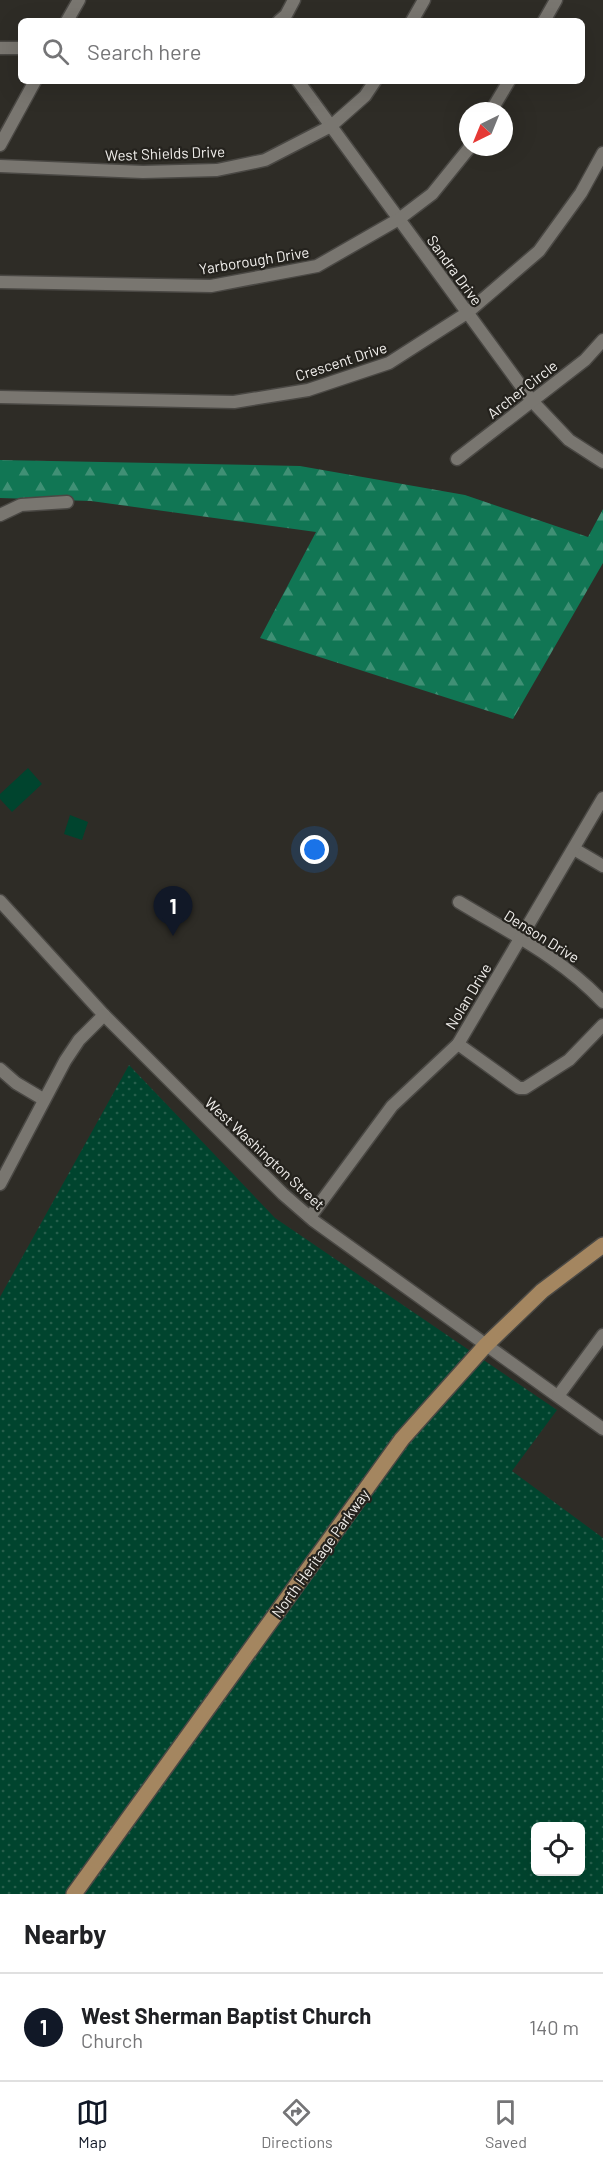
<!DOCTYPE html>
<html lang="en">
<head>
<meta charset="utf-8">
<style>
  :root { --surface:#fff; --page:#f2f2f2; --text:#202124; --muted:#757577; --line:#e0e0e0; --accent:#111827 }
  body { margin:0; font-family:Barlow,sans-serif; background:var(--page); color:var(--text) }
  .controls { position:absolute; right:18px; bottom:18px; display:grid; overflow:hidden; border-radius:9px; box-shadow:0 6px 24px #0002 }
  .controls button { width:54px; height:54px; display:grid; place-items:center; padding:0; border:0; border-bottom:2px solid var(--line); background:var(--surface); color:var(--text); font:30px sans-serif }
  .compass { position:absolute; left:459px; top:102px; width:54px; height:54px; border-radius:50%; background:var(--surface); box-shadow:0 6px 24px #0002; rotate:223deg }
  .you { position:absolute; left:315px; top:850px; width:21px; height:21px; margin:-15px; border:4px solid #fff; border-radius:50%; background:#1a73e8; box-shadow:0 0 0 9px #1a73e833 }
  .badge { display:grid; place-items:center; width:39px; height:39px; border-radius:50%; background:var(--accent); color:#fff; font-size:20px; font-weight:700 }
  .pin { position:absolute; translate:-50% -50px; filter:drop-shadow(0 2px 3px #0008) }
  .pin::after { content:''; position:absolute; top:32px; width:21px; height:18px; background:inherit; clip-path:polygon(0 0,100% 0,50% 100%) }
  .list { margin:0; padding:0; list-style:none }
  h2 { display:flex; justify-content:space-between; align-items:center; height:78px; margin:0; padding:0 24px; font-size:26px }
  h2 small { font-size:20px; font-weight:400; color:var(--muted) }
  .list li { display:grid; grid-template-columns:39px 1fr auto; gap:18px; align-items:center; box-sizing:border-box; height:108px; padding:0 24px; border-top:2px solid var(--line) }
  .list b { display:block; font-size:22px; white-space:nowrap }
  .list p { margin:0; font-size:20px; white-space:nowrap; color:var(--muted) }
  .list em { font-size:20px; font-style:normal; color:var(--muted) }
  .icon { flex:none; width:33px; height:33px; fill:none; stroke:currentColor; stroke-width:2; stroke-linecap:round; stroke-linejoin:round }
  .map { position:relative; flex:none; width:603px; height:1894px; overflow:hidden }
  .search { position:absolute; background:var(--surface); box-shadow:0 6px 24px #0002; left:18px; right:18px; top:18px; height:66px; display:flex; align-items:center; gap:15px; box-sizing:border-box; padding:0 21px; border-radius:9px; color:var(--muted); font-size:22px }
  .sheet { height:186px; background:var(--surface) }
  nav { display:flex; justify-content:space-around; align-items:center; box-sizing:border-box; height:84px; border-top:2px solid var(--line); background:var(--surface); font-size:16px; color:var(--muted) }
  nav a { display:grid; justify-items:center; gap:3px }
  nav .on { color:var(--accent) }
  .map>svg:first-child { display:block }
  .grass { fill:url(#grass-dots); fill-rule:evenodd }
  .forest { fill:url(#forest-firs) }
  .green { fill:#00442e }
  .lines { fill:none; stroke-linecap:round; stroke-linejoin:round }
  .minor-casing { stroke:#4a4844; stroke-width:15 }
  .major-casing { stroke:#4a4844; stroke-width:18 }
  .minor { stroke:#797670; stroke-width:12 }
  .major { stroke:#a48660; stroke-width:15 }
  .labels { text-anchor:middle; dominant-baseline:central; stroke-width:4.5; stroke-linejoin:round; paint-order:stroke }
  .street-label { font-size:15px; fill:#f0eeeb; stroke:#24221d }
</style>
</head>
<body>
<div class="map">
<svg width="603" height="1894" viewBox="0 0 603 1894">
  <defs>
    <pattern id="grass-dots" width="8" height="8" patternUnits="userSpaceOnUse" patternTransform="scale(1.5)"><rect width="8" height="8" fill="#00442e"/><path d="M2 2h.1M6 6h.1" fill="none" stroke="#265f4c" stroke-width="1.8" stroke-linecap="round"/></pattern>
    <pattern id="forest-firs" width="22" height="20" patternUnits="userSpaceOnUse" patternTransform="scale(1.5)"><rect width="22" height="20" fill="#117654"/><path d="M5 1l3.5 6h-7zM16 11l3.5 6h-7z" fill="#409075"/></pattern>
  </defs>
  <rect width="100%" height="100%" fill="#2e2c26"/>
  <path class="grass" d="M129,1065L275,1218L557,1410L512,1471L603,1538V1894H0V1297ZM536,1826H580V1872H536Z"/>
  <polygon class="forest" points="0,460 300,466 465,495 588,537 603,509 603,563 513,719 260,638 316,532 91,501 0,498"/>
  <g class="green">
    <polygon points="28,768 42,784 12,812 0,799 0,794"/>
    <polygon points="70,815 88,822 82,840 64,834"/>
  </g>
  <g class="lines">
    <defs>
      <g id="minor">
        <polyline points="67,21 79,0"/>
        <polyline points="279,21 286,15 294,0"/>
        <polyline points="412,21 424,0"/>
        <polyline points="544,21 556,0"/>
        <polyline points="0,48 21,48"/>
        <polyline points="298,81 532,401 569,440 603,462"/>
        <polyline points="491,111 509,81"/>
        <polyline points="0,145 35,81"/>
        <polyline points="0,166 143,172 217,170 265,160 331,126 365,96 375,81"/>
        <polyline points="0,282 211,286 317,266 399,219 432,194 470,147"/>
        <polyline points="0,397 234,402 308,390 389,363 467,313 539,251 581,193 603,153"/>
        <polyline points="457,459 585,360 603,340"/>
        <polyline points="0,515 21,505 67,502"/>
        <polyline points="574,849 603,866"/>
        <polyline points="0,901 104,1015 283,1194 314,1221 603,1429"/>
        <path d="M459,902C510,933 562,958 603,1002"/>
        <polyline points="458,1044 519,1088 525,1088 569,1060 603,1025"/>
        <polyline points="0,1069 16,1083 43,1099"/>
        <polyline points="0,1184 65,1061 79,1040 104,1015"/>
        <polyline points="310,1217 392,1106 458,1044 603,798"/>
        <polyline points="558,1396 603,1335"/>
      </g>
      <polyline id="major" points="74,1894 402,1439 485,1346 542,1291 603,1245"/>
    </defs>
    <use href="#minor" class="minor-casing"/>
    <use href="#major" class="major-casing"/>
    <use href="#minor" class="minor"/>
    <use href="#major" class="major"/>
  </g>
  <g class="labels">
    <g class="street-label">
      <text transform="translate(165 153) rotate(-2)">West Shields Drive</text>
      <text transform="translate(254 260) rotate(-9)">Yarborough Drive</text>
      <text transform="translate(455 270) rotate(54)">Sandra Drive</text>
      <text transform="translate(341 361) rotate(-18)">Crescent Drive</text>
      <text transform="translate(522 389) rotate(-38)">Archer Circle</text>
      <text transform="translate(542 936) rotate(32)">Denson Drive</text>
      <text transform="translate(468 996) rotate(-59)">Nolan Drive</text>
      <text transform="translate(265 1153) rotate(43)">West Washington Street</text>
      <text transform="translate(320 1553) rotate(-54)">North Heritage Parkway</text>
    </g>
  </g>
</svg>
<div class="controls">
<button><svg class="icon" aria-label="locate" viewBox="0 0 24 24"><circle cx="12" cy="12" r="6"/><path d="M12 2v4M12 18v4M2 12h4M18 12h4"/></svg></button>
</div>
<svg class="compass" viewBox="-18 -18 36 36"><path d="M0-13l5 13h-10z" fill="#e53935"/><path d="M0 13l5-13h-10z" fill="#757577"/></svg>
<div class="you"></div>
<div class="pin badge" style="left:173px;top:936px">1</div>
<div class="search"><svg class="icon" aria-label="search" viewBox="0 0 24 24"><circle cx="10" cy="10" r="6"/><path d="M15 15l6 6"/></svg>Search here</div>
</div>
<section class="sheet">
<h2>Nearby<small></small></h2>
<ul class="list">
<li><span class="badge">1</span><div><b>West Sherman Baptist Church</b><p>Church</p></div><em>140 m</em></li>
</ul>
</section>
<nav>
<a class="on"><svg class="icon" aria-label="map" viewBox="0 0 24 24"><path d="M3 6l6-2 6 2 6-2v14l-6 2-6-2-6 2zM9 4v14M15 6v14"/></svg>Map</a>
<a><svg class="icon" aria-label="directions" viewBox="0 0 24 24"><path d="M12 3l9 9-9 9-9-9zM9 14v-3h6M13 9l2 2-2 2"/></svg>Directions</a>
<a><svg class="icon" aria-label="saved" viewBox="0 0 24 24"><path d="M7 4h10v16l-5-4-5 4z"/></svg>Saved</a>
</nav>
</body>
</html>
